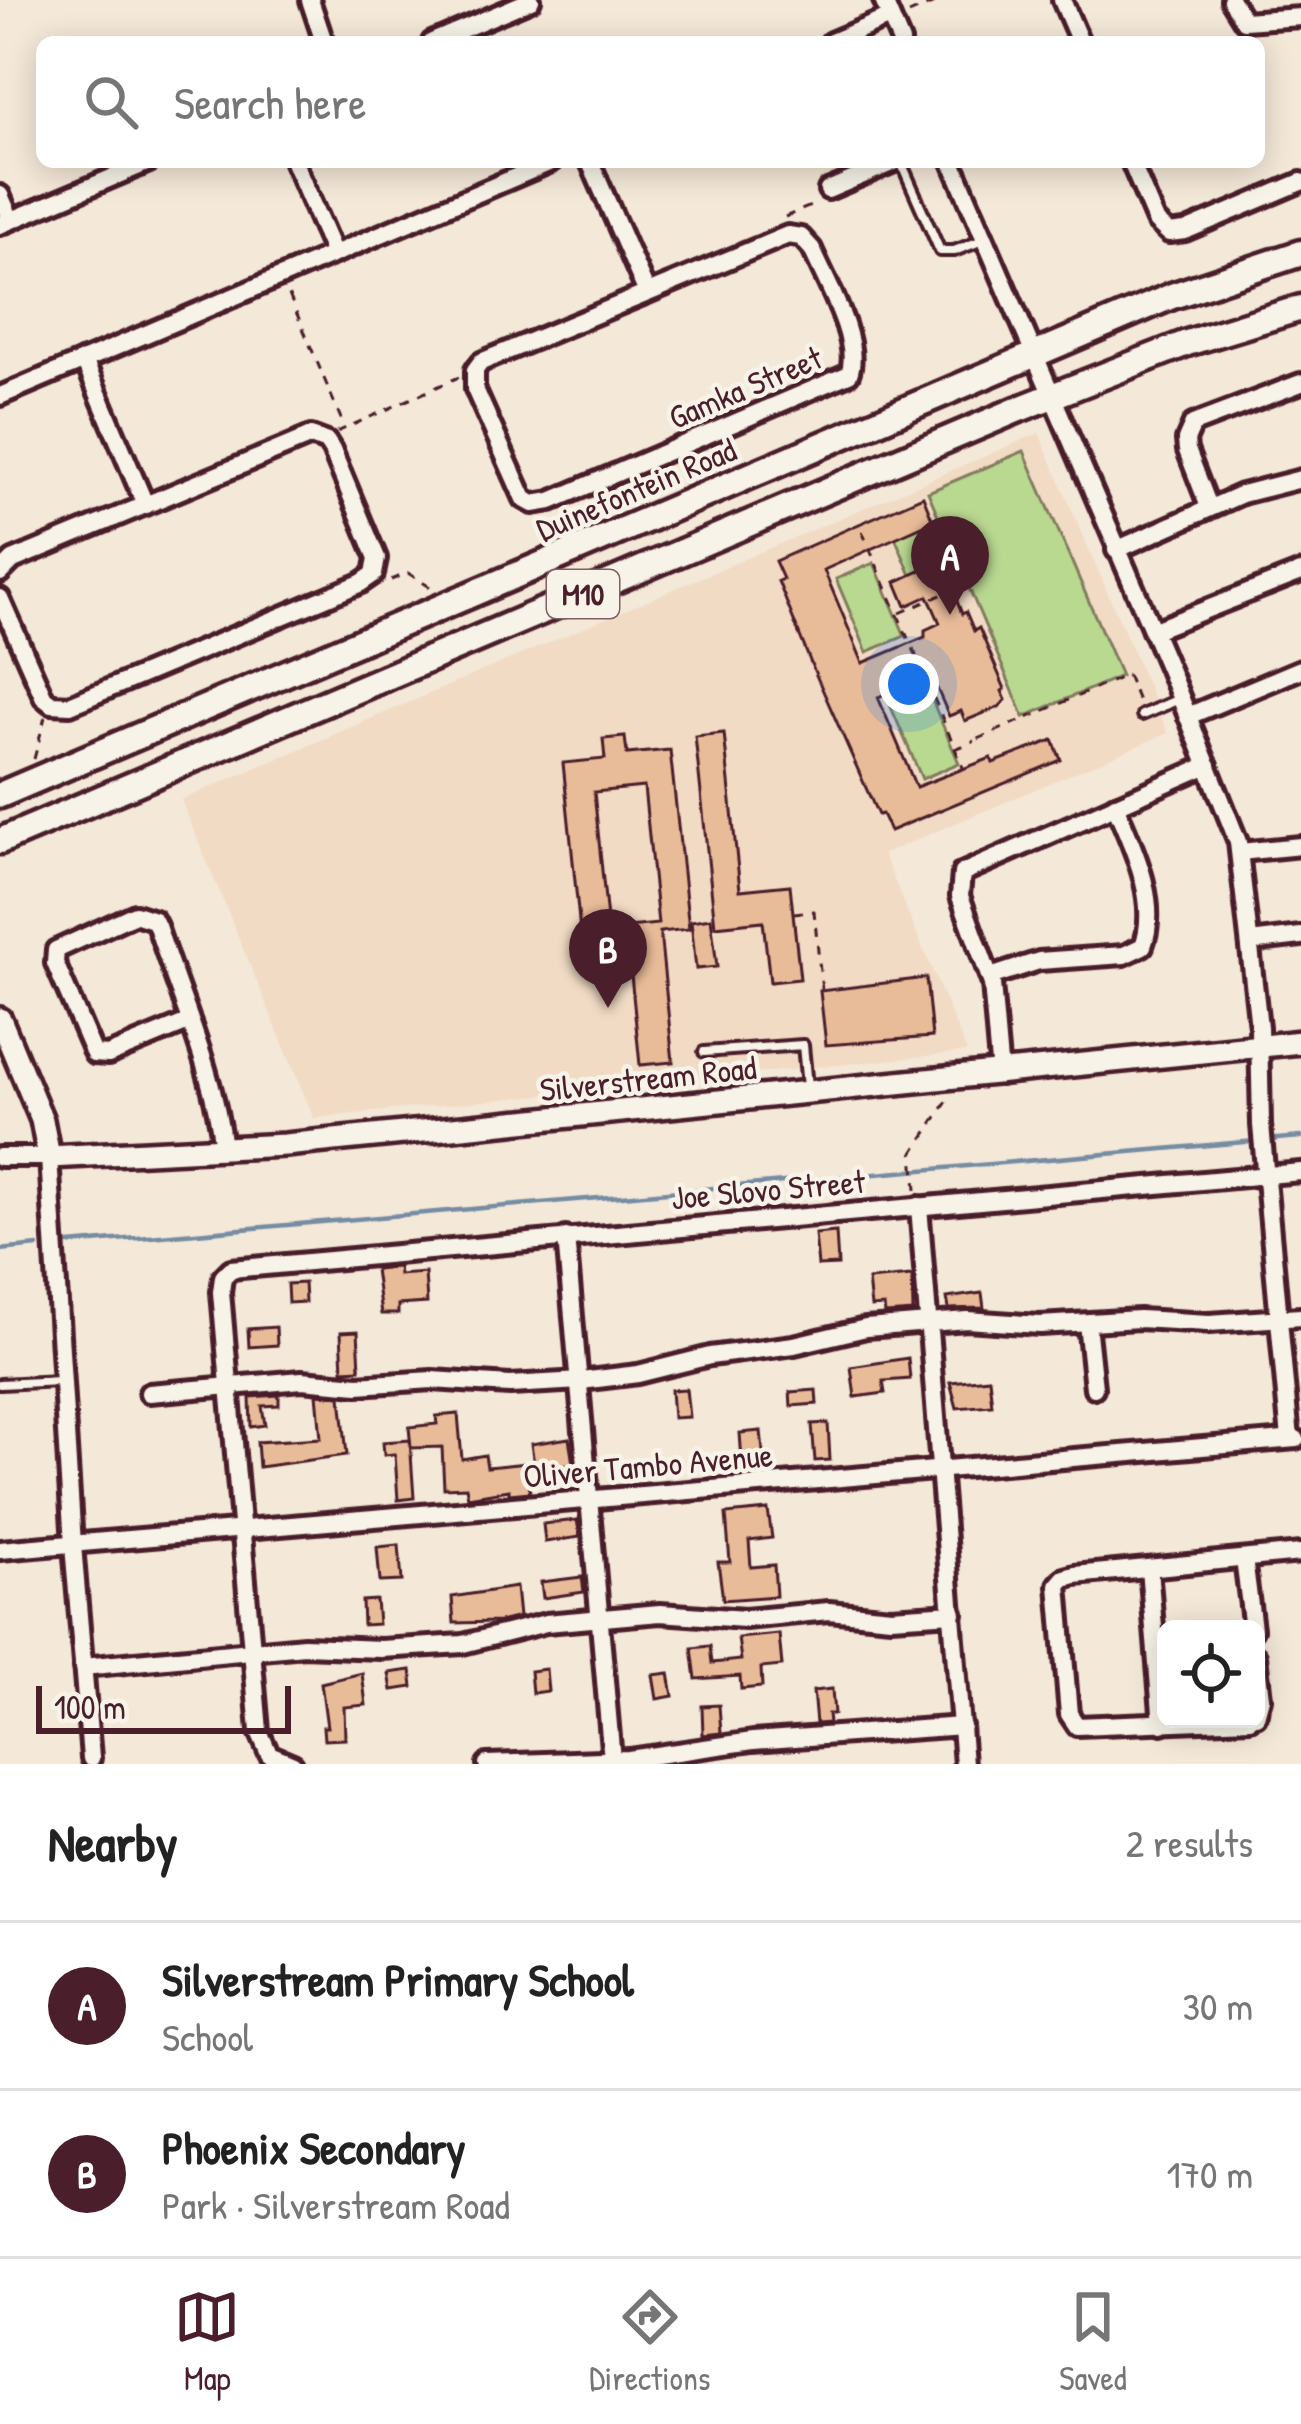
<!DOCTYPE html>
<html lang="en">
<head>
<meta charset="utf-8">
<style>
  :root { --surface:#fff; --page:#f2f2f2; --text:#222; --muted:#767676; --line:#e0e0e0; --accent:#4a1f2b }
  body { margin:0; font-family:"Patrick Hand",sans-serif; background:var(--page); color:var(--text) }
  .controls { position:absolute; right:36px; bottom:36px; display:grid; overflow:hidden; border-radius:18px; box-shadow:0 6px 30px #0003 }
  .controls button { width:108px; height:108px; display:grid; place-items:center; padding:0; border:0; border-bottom:3px solid var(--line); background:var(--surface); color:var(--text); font:60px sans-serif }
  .scale { position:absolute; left:36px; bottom:30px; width:255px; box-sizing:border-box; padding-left:12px; border:6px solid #4a1f2b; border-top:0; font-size:33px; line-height:42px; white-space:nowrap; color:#4a1f2b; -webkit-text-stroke:9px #f7f3e8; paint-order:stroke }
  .you { position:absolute; left:909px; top:684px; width:42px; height:42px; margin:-30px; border:9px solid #fff; border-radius:50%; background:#1a73e8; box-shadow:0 0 0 18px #1a73e833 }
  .badge { display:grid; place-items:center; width:78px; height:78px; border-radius:50%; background:var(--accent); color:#fff; font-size:39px; font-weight:700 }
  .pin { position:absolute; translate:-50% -99px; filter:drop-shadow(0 3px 6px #0008) }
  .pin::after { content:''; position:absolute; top:63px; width:42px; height:36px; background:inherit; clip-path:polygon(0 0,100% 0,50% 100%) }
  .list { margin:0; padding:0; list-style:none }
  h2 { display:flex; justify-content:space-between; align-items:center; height:156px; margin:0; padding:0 48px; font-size:51px }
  h2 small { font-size:39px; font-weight:400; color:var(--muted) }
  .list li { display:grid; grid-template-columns:78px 1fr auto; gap:36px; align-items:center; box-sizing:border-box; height:168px; padding:0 48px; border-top:3px solid var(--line) }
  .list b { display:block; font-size:45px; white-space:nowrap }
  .list p { margin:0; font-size:39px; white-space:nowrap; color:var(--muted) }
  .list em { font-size:39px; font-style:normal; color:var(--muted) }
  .icon { flex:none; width:66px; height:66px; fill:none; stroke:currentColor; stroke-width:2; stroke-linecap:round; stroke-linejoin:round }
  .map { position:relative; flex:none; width:1301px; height:1764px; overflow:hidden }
  .search { position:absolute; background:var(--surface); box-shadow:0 6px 30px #0003; left:36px; right:36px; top:36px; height:132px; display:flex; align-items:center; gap:30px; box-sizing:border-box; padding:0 42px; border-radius:18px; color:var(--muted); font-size:45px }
  .sheet { height:492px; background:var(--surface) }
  nav { display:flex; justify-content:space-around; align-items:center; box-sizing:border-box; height:168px; border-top:3px solid var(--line); background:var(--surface); font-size:33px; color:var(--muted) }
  nav a { display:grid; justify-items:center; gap:6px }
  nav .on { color:var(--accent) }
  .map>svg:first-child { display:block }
  .built { fill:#f1dbc5 }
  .green { fill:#b9d890; stroke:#827c5e; stroke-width:3 }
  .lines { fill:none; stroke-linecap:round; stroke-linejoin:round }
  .stream { stroke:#758ca3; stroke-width:4.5 }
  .building { fill:#e9bc99; stroke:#4a1f2b; stroke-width:3; fill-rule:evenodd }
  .service-casing { stroke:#4a1f2b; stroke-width:16 }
  .minor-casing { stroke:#4a1f2b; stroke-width:26 }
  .tertiary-casing { stroke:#4a1f2b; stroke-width:30 }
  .primary-casing { stroke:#4a1f2b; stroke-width:33 }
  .path { stroke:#4a1f2b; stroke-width:3; stroke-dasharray:9 9; stroke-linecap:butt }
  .service { stroke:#f7f3e8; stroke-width:8 }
  .minor { stroke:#f7f3e8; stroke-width:16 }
  .tertiary { stroke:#f7f3e8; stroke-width:21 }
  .primary { stroke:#f7f3e8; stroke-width:24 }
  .labels { text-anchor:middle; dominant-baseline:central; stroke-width:9; stroke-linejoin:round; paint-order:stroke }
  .shield { fill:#f7f3e8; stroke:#7e5f64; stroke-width:3 }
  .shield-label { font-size:30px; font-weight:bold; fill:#4a1f2b }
  .street-label { font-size:33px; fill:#4a1f2b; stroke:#f7f3e8 }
</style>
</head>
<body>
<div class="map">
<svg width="1301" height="1764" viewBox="0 0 1301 1764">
  <rect width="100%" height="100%" fill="#f4e8d8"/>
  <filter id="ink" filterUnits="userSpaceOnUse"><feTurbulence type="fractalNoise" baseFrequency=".00833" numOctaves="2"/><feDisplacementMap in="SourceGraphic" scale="24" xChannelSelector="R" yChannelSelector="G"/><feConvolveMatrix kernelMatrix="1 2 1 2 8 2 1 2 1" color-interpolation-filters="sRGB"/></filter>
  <g filter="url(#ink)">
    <polygon class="built" points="1039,433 1168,733 883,854 967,1052 314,1118 181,800"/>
    <g class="green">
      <polygon points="1024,451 1121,676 1024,717 928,492"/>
      <polygon points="933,521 951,563 928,573 926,569 911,575 895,537"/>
      <polygon points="874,563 905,636 867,652 836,579"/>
      <polygon points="928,691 959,763 922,779 891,707"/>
    </g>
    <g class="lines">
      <g class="stream">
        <polyline points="69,1244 1301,1137"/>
        <polyline points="0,1250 38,1246"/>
      </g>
    </g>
    <g class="building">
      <polygon points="923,496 933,521 824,570 863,663 925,637 925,630 940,623 928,596 906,606 896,582 926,568 928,573 951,563 958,578 951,586 962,614 966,612 974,631 979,628 1005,689 1002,691 1006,700 999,707 965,721 961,711 949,716 931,675 878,697 916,787 991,758 993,763 1053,740 1061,760 890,831 882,814 878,815 812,666 778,581 783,579 775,561"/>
      <polygon points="724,733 740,890 790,885 800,979 770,982 763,921 715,926 695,736"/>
      <path d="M625,737L627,754L670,750L689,929L660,932L673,1062L640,1065L629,955L583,960L563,763L605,759L603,739ZM644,787L658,924L608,929L594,792Z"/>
      <polygon points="711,918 717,967 696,969 691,921"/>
      <polygon points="926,978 932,1037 826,1045 820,991"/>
      <polygon points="836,1232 838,1265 818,1266 815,1234"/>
      <polygon points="398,1267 399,1275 425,1273 427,1303 398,1305 398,1314 381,1314 375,1269"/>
      <polygon points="912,1276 913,1312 885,1314 884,1306 871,1307 868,1280"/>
      <polygon points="304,1283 305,1302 288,1303 287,1284"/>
      <polygon points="982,1293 984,1308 949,1309 947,1298"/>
      <polygon points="276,1327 277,1345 249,1347 248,1329"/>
      <polygon points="358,1331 360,1369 343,1370 341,1332"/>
      <polygon points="908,1358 910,1379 883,1381 885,1393 855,1397 851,1367"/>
      <polygon points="989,1378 992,1405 957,1408 950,1382"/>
      <polygon points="686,1389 689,1417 673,1418 671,1390"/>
      <polygon points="816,1390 817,1404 791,1406 790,1392"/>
      <polygon points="317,1394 341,1396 347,1455 259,1467 257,1442 321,1438"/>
      <polygon points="279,1395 279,1405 262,1406 265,1425 251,1427 250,1397"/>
      <polygon points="458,1414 462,1459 485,1455 487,1467 527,1463 530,1492 509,1494 509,1490 468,1497 466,1487 444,1488 442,1447 411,1448 409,1427 437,1424 436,1416"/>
      <polygon points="828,1423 830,1460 815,1461 812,1424"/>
      <polygon points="761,1431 765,1472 743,1474 740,1433"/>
      <polygon points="569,1438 573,1464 535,1470 531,1444"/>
      <polygon points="410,1440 414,1498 398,1500 395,1454 384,1455 383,1442"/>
      <polygon points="768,1510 772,1538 749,1541 751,1567 774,1565 776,1596 723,1600 718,1562 730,1562 726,1514"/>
      <polygon points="577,1520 580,1537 545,1542 543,1524"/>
      <polygon points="399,1545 402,1581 380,1582 377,1547"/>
      <polygon points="582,1577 584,1592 543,1598 541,1582"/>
      <polygon points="516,1587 519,1617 499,1622 454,1623 452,1597"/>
      <polygon points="376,1600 378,1624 363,1625 362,1601"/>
      <polygon points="779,1634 782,1666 761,1668 762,1687 741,1689 740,1676 696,1679 692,1648 710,1646 712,1663 741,1660 738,1638"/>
      <polygon points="546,1669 548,1691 532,1693 530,1671"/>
      <polygon points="411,1670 413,1687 392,1690 389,1673"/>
      <polygon points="362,1673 366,1705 344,1707 345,1739 324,1740 323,1727 327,1727 321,1683"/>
      <polygon points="669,1673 673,1696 657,1699 653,1675"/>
      <polygon points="832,1689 834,1714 828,1714 829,1723 816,1724 813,1691"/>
      <polygon points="719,1705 721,1733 703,1735 702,1706"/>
    </g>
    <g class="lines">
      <defs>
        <g id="service">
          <polyline points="901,162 940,251 954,251 983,240"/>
          <polyline points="1142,715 1179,699"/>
          <polyline points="704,1052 803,1045 807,1087"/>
          <polyline points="0,1384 60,1381"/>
        </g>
        <g id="minor">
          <polyline points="310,0 324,42"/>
          <polyline points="883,0 901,42"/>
          <polyline points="1062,0 1080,42"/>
          <polyline points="1231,0 1244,21 1301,17"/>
          <polyline points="432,42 531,0"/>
          <polyline points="831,42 890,17"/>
          <polyline points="294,162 334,254"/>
          <polyline points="590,162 647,293"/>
          <polyline points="952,162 1169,669 1238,842 1259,1027 1261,1125 1290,1439"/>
          <polyline points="1131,162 1156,221 1169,233 1185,231 1301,182"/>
          <polyline points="828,190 894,162"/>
          <polyline points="0,195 11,220"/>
          <polyline points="0,225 149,162"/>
          <path d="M788,235L801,237L812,249C825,280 862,342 849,374L551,501L533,504L524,499L475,389V370L481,362Z"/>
          <polyline points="84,360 145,504"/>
          <polyline points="0,396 551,162"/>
          <polyline points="1209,507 1187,450 1186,440 1193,424 1301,383"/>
          <polyline points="1116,550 1242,494 1301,479"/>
          <polyline points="0,573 13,560 311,436 327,442 332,450 377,558 374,574 361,583 70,705 52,704 44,698 0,598"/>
          <polyline points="1152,631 1301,572"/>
          <polyline points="1188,716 1301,669"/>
          <polyline points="1240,852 1301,846"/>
          <polyline points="1250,942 1301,936"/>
          <path d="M990,977L1039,961L1124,955L1143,946C1160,901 1132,845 1115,805"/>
          <path d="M188,1022L108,1055L94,1054L55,963L56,950L135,914L154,920L157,926C180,998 215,1074 223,1149"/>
          <polyline points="1000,1075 992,984 960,896 962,873 1208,765"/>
          <polyline points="0,1157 49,1157 73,1545 91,1758"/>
          <polyline points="919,1206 964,1764"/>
          <polyline points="566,1237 612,1760"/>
          <polyline points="1087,1323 1094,1388"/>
          <polyline points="149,1393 302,1380 358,1385 432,1380 510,1385 581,1381 638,1374 710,1356 794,1345 866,1328 967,1320 1040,1325 1139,1319 1209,1323 1301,1317"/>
          <polyline points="0,1550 1296,1439"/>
          <polyline points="1244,1559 1253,1629"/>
          <polyline points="1149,1568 1162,1724"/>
          <polyline points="1256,1656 1261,1698 1256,1716"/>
          <polyline points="83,1667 304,1646 381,1649 463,1644 546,1623 660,1613 745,1619 829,1611 891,1617 953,1613"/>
          <polyline points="1250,1719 1077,1726 1069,1714 1058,1585 1064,1578 1075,1575 1301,1553"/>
          <polyline points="293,1764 269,1754 259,1731 221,1292 223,1277 231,1269 1301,1172"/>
          <polyline points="487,1764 629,1759 753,1741 962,1726"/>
        </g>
        <polyline id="tertiary" points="0,1019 42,1120 49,1157 285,1145 1301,1042"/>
        <g id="primary">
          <polyline points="0,795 1172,296 1301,253"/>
          <polyline points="0,841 1019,409 1187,343 1301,308"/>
        </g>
      </defs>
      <use href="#service" class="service-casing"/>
      <use href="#minor" class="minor-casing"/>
      <use href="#tertiary" class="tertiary-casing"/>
      <use href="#primary" class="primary-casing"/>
      <g class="path">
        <polyline points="909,14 941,0"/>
        <polyline points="785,217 815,204"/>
        <polyline points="289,295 344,426"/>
        <polyline points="337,432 459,377"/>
        <polyline points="862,531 910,643"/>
        <polyline points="391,580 408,573 430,587"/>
        <polyline points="900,613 948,592"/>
        <polyline points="913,648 964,770"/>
        <polyline points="978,739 1127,675 1138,701"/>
        <polyline points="955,749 974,741"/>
        <polyline points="34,759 45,717"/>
        <polyline points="794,913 814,911 822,991"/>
        <polyline points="916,1190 913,1153 950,1097"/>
      </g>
      <use href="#service" class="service"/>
      <use href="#minor" class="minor"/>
      <use href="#tertiary" class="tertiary"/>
      <use href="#primary" class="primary"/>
    </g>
  </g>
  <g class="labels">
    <rect class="shield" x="547" y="570" width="72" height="48" rx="9"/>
    <g class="shield-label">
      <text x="583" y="594">M10</text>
    </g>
    <g class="street-label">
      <text transform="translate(745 387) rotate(-23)">Gamka Street</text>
      <text transform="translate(636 489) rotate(-23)">Duinefontein Road</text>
      <text transform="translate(648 1078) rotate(-6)">Silverstream Road</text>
      <text transform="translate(768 1189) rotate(-5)">Joe Slovo Street</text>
      <text transform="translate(648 1465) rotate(-5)">Oliver Tambo Avenue</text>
    </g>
  </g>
</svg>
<div class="controls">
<button><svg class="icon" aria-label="locate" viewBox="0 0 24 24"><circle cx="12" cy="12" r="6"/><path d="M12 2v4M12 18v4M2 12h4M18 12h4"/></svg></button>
</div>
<div class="scale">100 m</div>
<div class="you"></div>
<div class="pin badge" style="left:950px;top:615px">A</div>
<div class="pin badge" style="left:608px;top:1008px">B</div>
<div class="search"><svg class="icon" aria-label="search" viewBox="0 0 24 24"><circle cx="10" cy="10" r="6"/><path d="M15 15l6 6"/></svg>Search here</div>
</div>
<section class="sheet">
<h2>Nearby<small>2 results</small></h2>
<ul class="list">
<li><span class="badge">A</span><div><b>Silverstream Primary School</b><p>School</p></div><em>30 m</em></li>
<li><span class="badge">B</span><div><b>Phoenix Secondary</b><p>Park · Silverstream Road</p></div><em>170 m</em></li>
</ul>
</section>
<nav>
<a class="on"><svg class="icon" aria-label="map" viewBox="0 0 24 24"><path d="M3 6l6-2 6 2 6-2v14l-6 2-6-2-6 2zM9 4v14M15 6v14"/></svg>Map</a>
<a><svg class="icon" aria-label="directions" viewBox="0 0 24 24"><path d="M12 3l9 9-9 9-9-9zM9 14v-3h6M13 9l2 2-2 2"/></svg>Directions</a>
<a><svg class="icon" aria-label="saved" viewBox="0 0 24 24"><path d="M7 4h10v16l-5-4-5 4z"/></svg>Saved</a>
</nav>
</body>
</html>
